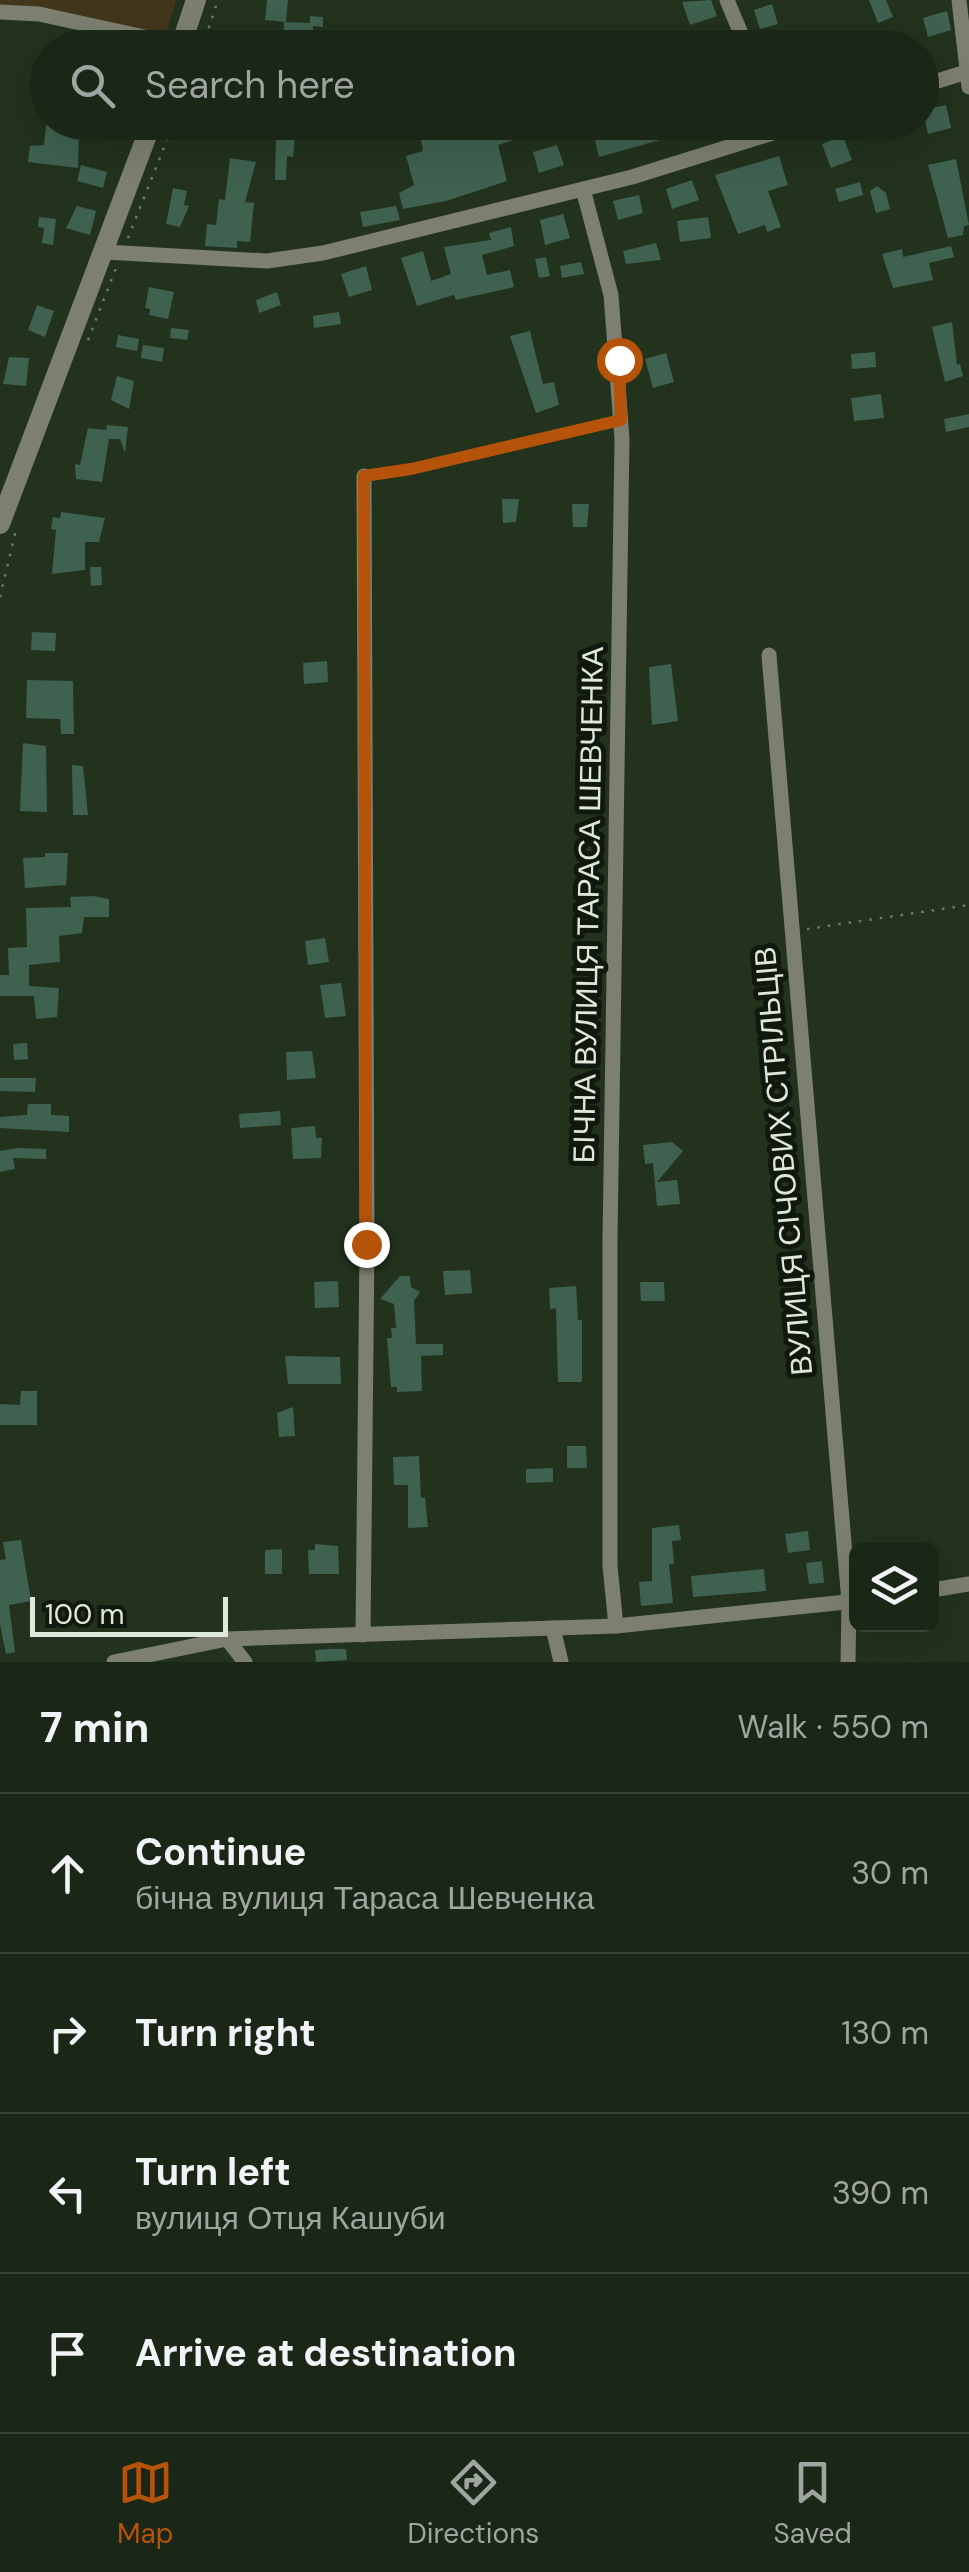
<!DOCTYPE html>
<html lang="en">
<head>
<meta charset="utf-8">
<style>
  :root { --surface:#1a2616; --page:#273223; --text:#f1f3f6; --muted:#9fa5a1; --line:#384335; --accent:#b45309 }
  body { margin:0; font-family:"DM Sans",sans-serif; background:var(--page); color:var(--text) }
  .controls { position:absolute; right:30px; bottom:30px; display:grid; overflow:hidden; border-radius:15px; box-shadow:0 10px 40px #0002 }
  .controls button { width:90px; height:90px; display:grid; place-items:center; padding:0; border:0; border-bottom:2px solid var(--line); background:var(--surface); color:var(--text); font:50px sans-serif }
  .scale { position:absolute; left:30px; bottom:25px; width:198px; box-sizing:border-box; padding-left:10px; border:5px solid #dee8db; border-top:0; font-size:28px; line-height:35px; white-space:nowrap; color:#dee8db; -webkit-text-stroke:8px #11180e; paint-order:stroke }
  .stop { position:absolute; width:30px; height:30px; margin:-22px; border:8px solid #b45309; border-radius:50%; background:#fff }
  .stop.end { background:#b45309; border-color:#fff; box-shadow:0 2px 10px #0008 }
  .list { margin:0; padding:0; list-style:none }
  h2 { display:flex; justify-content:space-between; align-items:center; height:130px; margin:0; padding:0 40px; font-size:42px }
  h2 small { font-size:32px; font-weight:400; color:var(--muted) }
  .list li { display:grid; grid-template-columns:65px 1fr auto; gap:30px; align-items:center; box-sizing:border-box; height:160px; padding:0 40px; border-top:2px solid var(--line) }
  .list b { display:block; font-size:38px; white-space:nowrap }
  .list p { margin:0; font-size:32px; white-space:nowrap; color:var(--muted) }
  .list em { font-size:32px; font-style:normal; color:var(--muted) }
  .icon { flex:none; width:55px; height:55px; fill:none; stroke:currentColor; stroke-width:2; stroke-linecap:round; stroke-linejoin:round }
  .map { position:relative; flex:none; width:969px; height:1662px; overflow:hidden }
  .search { position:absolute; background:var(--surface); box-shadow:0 10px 40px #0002; left:30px; right:30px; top:30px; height:110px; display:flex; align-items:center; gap:25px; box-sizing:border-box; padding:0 35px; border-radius:55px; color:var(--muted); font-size:38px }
  .sheet { height:770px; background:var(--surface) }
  nav { display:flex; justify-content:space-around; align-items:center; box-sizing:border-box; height:140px; border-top:2px solid var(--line); background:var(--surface); font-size:28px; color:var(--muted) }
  nav a { display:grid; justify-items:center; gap:5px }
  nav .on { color:var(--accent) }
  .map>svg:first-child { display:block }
  .green { fill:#42371b }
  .building { fill:#3f6150 }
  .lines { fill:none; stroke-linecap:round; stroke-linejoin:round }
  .path { stroke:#6e7c6a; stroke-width:2.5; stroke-dasharray:2.5 8; stroke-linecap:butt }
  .minor { stroke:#7d7f70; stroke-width:15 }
  .tertiary { stroke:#7d7f70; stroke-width:20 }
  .route { stroke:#b45309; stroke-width:12 }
  .labels { text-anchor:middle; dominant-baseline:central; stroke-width:10; stroke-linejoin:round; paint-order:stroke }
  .street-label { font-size:30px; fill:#dee8db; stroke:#11180e }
</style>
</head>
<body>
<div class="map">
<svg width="969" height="1662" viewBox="0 0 969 1662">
  <rect width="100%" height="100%" fill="#22321d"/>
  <polygon class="green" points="0,0 176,0 166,35 41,7 0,6"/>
  <g class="building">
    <polygon points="267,0 288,0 286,22 265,20"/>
    <polygon points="711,0 717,16 690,25 682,2"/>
    <polygon points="869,0 886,0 893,17 878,23"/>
    <polygon points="772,4 778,24 760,29 754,10"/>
    <polygon points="947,11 951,30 928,37 923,18"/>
    <polygon points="310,16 323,17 323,27 313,26 313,36 284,34 284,22 310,23"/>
    <polygon points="76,35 110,43 110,48 74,48"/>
    <polygon points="946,105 951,128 928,134 923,110"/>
    <polygon points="200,122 223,122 220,136 199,132"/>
    <polygon points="418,122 431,122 434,138 445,135 446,140 524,123 528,135 498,145 507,181 446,201 403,209 399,193 414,185 406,156 423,151"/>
    <polygon points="641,122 656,122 660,140 599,157 593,132"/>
    <polygon points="682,122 714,122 715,124 686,134"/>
    <polygon points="46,125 79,130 78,168 28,162 30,146 44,145"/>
    <polygon points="276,135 295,137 293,157 287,156 286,180 275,180"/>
    <polygon points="843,136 852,160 831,168 822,144"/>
    <polygon points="557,145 564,165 539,173 533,152"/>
    <polygon points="779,156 788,185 768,191 781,227 767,232 765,225 738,234 715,175"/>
    <polygon points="230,158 256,162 245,202 254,203 250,242 237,241 237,248 205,246 207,224 216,225 219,199 225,200"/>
    <polygon points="956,159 969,225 964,226 963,235 948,238 928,165"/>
    <polygon points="81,165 107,172 103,188 77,181"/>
    <polygon points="692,180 699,200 672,209 666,189"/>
    <polygon points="860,182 863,195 839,202 835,189"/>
    <polygon points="877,186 886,193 890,209 876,213 870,191"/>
    <polygon points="173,188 187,191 184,205 189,206 180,227 166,224"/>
    <polygon points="639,195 643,213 618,220 613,201"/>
    <polygon points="77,206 96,211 90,235 66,228"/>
    <polygon points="396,206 400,220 363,227 360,212"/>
    <polygon points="563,214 570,238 545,245 540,220"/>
    <polygon points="39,217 56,219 53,245 42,243 44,228 38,227"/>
    <polygon points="708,217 711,238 680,242 677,221"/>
    <polygon points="511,227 514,246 482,255 487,275 510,270 514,287 456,300 454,295 417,306 401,258 423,251 431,281 451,274 444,247 491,240 489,233"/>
    <polygon points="656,243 661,260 626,264 623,251"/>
    <polygon points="951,246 954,257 929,263 933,280 893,288 882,254 902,249 903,257"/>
    <polygon points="546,257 550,276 539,278 535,259"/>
    <polygon points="581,262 584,274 562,278 560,266"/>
    <polygon points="366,266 372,290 349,297 341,274"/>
    <polygon points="149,287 174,292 168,319 149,315 150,309 145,308"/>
    <polygon points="277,292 281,305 259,313 256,300"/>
    <polygon points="37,305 54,311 45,337 28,330"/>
    <polygon points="339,312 341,324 314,328 313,316"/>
    <polygon points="952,322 957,365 960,364 963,376 945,382 932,327"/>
    <polygon points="171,328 189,330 187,340 170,338"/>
    <polygon points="530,331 543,384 554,382 559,405 536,413 510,336"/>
    <polygon points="118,335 139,339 137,351 116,347"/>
    <polygon points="143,345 164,348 162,362 141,358"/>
    <polygon points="875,352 876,367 852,369 851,354"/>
    <polygon points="666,353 674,382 653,388 645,359"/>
    <polygon points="9,357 29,358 26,386 3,384"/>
    <polygon points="117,376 134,381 129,409 111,400"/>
    <polygon points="881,394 884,418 854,421 851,398"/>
    <polygon points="969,414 969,427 946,432 944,419"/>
    <polygon points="107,425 128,427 125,453 120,439 109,439 102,482 76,479 75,464 80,465 88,428 106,430"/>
    <polygon points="502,499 519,499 516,522 503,523"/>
    <polygon points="572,504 589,504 587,527 573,527"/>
    <polygon points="61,512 105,518 99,542 85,542 85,570 52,574 56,530 51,529 53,517 60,518"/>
    <polygon points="90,567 101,567 102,585 91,586"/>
    <polygon points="32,632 56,633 55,651 31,650"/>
    <polygon points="327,661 328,682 304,684 303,663"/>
    <polygon points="671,664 678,721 652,725 649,667"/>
    <polygon points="27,680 73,681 74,734 61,734 60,719 26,718"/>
    <polygon points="23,743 46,746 47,812 20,811"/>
    <polygon points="72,765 83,766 88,815 73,815"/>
    <polygon points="45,853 68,853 66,885 25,888 23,858 45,857"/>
    <polygon points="93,896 109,899 109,917 84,917 82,933 59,936 60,962 29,965 29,986 59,988 57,1017 36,1019 34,996 0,996 0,975 9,975 8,948 27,947 26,908 71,907 70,897"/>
    <polygon points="325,938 329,962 308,965 305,941"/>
    <polygon points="341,983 346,1016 325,1018 320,985"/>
    <polygon points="27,1043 28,1059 14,1060 13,1044"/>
    <polygon points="312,1051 316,1078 287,1080 286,1052"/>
    <polygon points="0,1078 36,1078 35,1092 0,1091"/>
    <polygon points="28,1104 51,1104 51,1115 69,1116 69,1132 0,1128 0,1117 27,1115"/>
    <polygon points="280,1111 281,1125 240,1128 239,1114"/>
    <polygon points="315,1126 316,1138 322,1138 321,1158 293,1159 291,1128"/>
    <polygon points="672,1142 683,1151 657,1182 677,1180 680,1204 657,1206 653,1163 645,1164 643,1145"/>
    <polygon points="17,1148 46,1149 46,1159 13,1158 15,1169 0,1172 0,1151"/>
    <polygon points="470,1270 472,1293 445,1295 443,1271"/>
    <polygon points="400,1276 410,1276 411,1287 420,1292 414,1301 416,1344 443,1344 443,1355 421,1356 422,1391 397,1392 397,1387 391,1387 387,1338 392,1338 391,1328 396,1328 394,1304 380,1299"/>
    <polygon points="338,1281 339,1307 315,1308 314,1282"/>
    <polygon points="640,1282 664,1282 665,1301 641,1301"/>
    <polygon points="576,1286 578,1320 582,1320 582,1382 558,1382 556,1308 550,1309 549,1288"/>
    <polygon points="285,1356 340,1357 341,1384 288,1384"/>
    <polygon points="21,1391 37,1391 37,1425 0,1425 0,1404 20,1405"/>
    <polygon points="293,1407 295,1436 279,1437 277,1413"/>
    <polygon points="567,1446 586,1446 587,1468 567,1468"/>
    <polygon points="419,1456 421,1498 425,1497 428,1527 408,1528 408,1485 394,1485 393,1457"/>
    <polygon points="553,1468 553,1482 526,1483 526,1469"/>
    <polygon points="679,1525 681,1540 672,1541 674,1564 669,1564 673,1603 641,1606 639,1582 652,1581 652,1528"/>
    <polygon points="808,1531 810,1550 788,1553 785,1534"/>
    <polygon points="21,1540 31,1601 9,1605 15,1652 6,1654 0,1624 0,1560 6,1559 3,1542"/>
    <polygon points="315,1544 338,1546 339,1574 309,1574 308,1550 315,1550"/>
    <polygon points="282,1549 282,1574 265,1574 265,1550"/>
    <polygon points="822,1561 824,1583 809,1584 806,1563"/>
    <polygon points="764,1569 766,1591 693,1597 691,1576"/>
    <polygon points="331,1649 346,1649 347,1660 316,1662 315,1650"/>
  </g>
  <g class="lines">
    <g class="path">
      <polyline points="202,48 218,0"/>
      <polyline points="128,238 174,122"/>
      <polyline points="88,340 116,268"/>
      <polyline points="380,474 606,422"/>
      <polyline points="0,597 16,530"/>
      <polyline points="807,929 969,905"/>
    </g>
    <g class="minor">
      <polyline points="727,0 747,48"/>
      <polyline points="959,0 969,87"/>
      <polyline points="0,12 39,14 181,45"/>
      <polyline points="922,86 966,72"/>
      <polyline points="583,189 611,295 622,439 610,1240 610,1566 616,1626"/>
      <polyline points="105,252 267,261 323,253 632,177 808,122"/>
      <polyline points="769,655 849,1602 848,1662"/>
      <polyline points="932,1590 969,1584"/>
      <polyline points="553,1628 561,1662"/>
      <polyline points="363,1635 367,1245 364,476"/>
      <polyline points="227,1639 245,1662"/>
      <polyline points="114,1662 227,1639 616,1626 856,1601"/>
    </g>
    <g class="tertiary">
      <polyline points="180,48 196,0"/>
      <polyline points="0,524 152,122"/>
    </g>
  </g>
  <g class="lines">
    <polyline class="route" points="366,1244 364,476 411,469 621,420 619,360"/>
  </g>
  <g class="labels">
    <g class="street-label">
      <text transform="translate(588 905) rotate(-89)">БІЧНА ВУЛИЦЯ ТАРАСА ШЕВЧЕНКА</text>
      <text transform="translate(783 1161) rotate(-95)">ВУЛИЦЯ СІЧОВИХ СТРІЛЬЦІВ</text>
    </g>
  </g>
</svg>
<div class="controls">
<button><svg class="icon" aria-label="layers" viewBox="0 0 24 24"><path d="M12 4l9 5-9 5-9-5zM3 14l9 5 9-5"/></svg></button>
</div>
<div class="scale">100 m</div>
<div class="stop" style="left:619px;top:360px"></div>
<div class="stop end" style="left:366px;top:1244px"></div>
<div class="search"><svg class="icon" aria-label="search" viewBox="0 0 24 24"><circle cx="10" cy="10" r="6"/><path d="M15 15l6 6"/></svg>Search here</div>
</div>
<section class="sheet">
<h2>7 min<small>Walk · 550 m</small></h2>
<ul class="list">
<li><svg class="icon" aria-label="ahead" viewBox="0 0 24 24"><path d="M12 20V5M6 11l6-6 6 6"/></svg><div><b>Continue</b><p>бічна вулиця Тараса Шевченка</p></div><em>30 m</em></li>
<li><svg class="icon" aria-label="right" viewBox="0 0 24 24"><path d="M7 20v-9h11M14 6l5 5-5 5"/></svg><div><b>Turn right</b></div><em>130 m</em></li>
<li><svg class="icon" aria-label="left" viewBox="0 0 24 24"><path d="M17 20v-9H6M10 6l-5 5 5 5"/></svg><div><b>Turn left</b><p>вулиця Отця Кашуби</p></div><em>390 m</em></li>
<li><svg class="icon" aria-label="arrive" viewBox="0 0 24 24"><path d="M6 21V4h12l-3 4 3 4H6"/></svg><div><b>Arrive at destination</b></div></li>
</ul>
</section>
<nav>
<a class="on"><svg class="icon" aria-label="map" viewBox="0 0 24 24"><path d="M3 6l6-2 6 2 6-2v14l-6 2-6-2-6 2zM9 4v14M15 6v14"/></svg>Map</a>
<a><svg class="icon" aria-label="directions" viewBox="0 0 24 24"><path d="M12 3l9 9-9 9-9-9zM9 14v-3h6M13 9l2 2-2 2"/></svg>Directions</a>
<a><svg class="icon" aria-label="saved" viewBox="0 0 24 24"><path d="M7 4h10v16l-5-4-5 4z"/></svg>Saved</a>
</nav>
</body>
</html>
